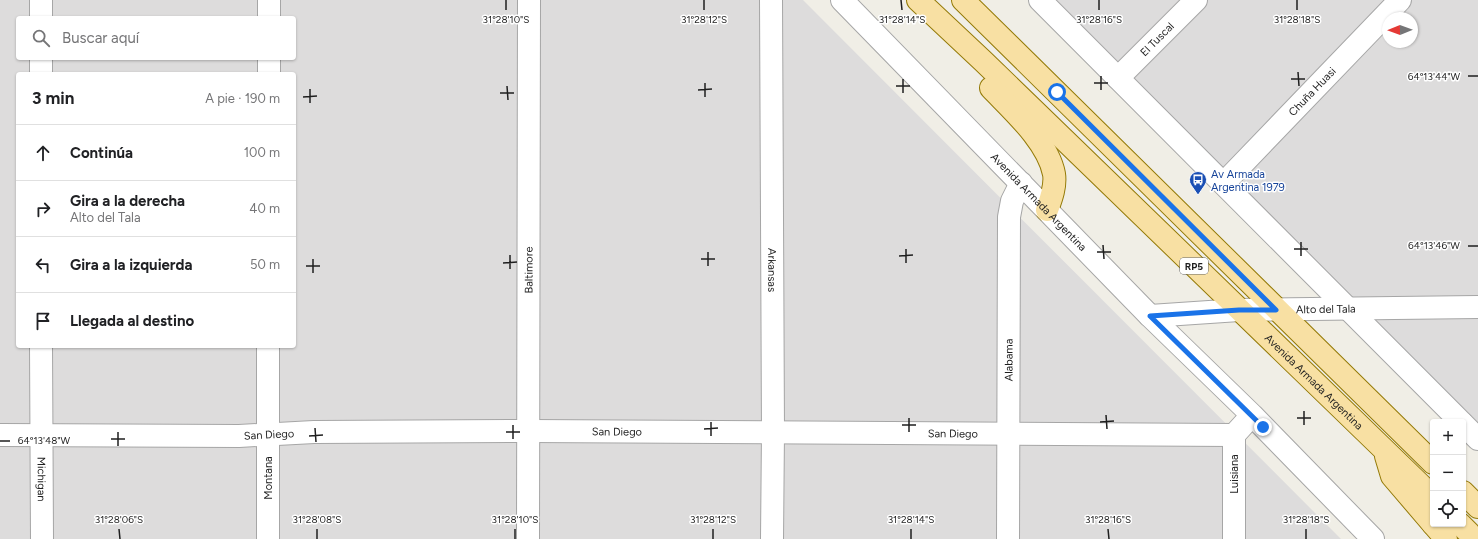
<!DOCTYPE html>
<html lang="es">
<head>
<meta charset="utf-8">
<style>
  :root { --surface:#fff; --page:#f6f6f6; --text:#202124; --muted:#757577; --line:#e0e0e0 }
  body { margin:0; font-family:Figtree,sans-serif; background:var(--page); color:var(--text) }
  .controls { position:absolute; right:12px; bottom:12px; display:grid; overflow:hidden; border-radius:4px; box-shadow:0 1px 3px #0004 }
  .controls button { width:36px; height:36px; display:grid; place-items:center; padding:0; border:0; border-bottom:1px solid var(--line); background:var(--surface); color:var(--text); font:20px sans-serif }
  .compass { position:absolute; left:1382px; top:12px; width:36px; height:36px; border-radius:50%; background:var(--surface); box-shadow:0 1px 3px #0004; rotate:269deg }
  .stop { position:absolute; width:12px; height:12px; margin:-9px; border:3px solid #1a73e8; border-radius:50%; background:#fff }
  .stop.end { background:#1a73e8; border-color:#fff; box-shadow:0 1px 4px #0008 }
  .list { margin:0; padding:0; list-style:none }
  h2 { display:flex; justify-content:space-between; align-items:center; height:52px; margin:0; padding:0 16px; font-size:17px }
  h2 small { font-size:13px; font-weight:400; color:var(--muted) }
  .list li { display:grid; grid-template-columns:26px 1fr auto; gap:12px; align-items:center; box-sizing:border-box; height:56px; padding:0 16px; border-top:1px solid var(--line) }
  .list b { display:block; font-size:15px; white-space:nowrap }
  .list p { margin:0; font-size:13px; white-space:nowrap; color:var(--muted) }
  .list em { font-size:13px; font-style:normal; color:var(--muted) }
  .icon { flex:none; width:22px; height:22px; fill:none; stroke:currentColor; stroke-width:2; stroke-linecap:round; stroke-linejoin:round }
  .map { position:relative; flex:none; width:1478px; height:539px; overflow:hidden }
  .search { position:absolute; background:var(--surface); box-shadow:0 1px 3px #0004; left:16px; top:16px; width:280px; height:44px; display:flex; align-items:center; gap:10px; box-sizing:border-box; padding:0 14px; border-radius:4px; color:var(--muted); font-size:15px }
  .panel { position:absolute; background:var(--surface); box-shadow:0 1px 3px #0004; left:16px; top:72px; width:280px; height:276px; border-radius:4px }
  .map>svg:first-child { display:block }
  .residential { fill:#dddcdc; fill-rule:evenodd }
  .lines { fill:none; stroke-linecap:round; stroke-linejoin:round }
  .street-casing { stroke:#a6a6a6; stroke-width:24 }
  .primary-casing { stroke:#947a07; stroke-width:24 }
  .street { stroke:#fff; stroke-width:22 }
  .primary { stroke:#f8e0a3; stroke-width:22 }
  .route { stroke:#1a73e8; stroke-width:5 }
  .ticks { fill:none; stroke:#1f1f1f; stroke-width:1.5 }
  .labels { text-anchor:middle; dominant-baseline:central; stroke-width:3; stroke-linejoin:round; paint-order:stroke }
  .shield { fill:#fff; stroke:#626262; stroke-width:1 }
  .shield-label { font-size:10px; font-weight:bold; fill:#1f1f1f }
  .street-label { font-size:11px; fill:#1f1f1f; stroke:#fff }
  .transit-label { font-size:11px; fill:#164399; stroke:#fff; text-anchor:start }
  .ticks-label { font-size:10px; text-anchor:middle; fill:#1f1f1f; stroke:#fff; stroke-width:3; stroke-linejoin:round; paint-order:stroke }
</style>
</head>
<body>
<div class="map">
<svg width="1478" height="539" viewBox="0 0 1478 539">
  <rect width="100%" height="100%" fill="#f0eee6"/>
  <g class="residential">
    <path d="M0,0H803L1341,539H0ZM18,18H294V58H18ZM18,74H294V346H18Z"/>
    <path d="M1044,0H1478V425ZM1388,18H1412V42H1388Z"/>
  </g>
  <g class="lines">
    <defs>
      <g id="street">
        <path id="s1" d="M771,0L773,432L772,539"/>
        <path id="s2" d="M842,0L1150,316L1252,415L1373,539"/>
        <polyline points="1040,0 1461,422"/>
        <polyline points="41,18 41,0"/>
        <polyline points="269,18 269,0"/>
        <polyline points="41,74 41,58"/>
        <polyline points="269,74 269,58"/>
        <path id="s3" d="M1118,78L1196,0"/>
        <path id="s4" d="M1224,183L1400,0"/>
        <path id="s5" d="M1150,316L1239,310L1478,307"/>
        <path id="s6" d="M41,346L42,539"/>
        <polyline points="1463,424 1478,439"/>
        <path id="s7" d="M0,435L239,436L314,432L530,431L1234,435"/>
        <polyline points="268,539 268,346"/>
        <path id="s8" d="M528,539L529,0"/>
        <path id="s9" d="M1008,539L1009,217L1012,201L1021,183"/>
        <polyline points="1234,539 1234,435 1244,424"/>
      </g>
      <g id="primary">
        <path id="s10" d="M918,0L983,61L1433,497"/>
        <polyline points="963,0 1433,463"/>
        <path d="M991,88C1013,111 1048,142 1054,174C1056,186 1051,199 1047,210"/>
        <polyline points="1386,456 1392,476 1433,524"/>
        <polyline points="1463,492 1478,507"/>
        <polyline points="1433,524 1446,539"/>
        <polyline points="1460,524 1475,539"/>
      </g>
    </defs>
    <use href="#street" class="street-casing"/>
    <use href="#primary" class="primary-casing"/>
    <use href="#street" class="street"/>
    <use href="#primary" class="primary"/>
  </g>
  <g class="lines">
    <polyline class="route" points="1057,92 1276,310 1239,310 1150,316 1263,427"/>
  </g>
  <path class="ticks" d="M506,0V10M704,0V10M901,0L902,10M1099,0V10M1297,0V10M1298,72L1299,86M1101,76V90M1468,76H1478M903,79V93M1291,79H1305M705,83V97M1094,83H1108M507,86L508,100M896,86H910M310,89V103M698,90L712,89M500,93H514M303,97L317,96M1301,242V256M1103,245L1104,259M1468,246H1478M906,249V263M1294,249H1308M708,252V266M1097,252H1111M510,255V269M899,256L913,255M313,259V273M701,259H715M503,263L517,262M306,266H320M1304,411V425M1106,415L1107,429M909,418V432M1297,418H1311M711,422V436M1100,422L1114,421M513,425V439M902,425H916M315,428L316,442M704,429L718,428M118,432V446M506,432H520M309,436L323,435M111,439H125M0,441H10M119,529L120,539M317,529V539M515,529V539M713,529V539M911,529V539M1108,529L1109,539M1306,529V539"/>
  <defs>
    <symbol id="bus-pin" viewBox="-11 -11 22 30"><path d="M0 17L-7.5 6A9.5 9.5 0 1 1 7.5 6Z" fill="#1a4fb4" stroke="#fff"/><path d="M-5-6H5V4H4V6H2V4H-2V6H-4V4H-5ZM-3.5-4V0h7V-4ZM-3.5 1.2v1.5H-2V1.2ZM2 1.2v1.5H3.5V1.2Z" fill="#fff"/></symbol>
  </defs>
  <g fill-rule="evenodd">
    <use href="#bus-pin" x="1188" y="170" width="20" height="27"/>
  </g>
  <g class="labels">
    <rect class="shield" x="1180" y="258" width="28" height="16" rx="3"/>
    <g class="shield-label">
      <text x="1194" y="266">RP5</text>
    </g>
    <g class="street-label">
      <text stroke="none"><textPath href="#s3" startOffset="55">El Tuscal</textPath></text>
      <text stroke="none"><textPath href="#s4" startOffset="127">Chuña Huasi</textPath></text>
      <text stroke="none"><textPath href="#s2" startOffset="282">Avenida Armada Argentina</textPath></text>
      <text stroke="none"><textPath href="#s8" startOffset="269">Baltimore</textPath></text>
      <text stroke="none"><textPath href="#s1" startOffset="270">Arkansas</textPath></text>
      <text stroke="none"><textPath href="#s5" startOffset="176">Alto del Tala</textPath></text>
      <text stroke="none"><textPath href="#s9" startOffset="179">Alabama</textPath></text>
      <text stroke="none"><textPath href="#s10" startOffset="550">Avenida Armada Argentina</textPath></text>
      <text stroke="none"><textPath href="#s7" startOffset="617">San Diego</textPath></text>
      <text stroke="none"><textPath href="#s7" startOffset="953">San Diego</textPath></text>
      <text stroke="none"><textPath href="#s7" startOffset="269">San Diego</textPath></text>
      <text transform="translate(1234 474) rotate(-90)">Luisiana</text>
      <text transform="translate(268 478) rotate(-90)">Montana</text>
      <text stroke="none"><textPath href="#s6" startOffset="133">Michigan</textPath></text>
    </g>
    <g class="transit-label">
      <text x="1211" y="174">Av Armada<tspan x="1211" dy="13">Argentina 1979</tspan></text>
    </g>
  </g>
  <g class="ticks-label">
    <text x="506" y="23">31°28'10"S</text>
    <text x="704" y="23">31°28'12"S</text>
    <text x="902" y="23">31°28'14"S</text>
    <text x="1099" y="23">31°28'16"S</text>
    <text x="1297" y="23">31°28'18"S</text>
    <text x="1434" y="80">64°13'44"W</text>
    <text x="1434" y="249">64°13'46"W</text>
    <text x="44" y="444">64°13'48"W</text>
    <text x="119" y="523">31°28'06"S</text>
    <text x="317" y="523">31°28'08"S</text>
    <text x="515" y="523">31°28'10"S</text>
    <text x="713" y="523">31°28'12"S</text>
    <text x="911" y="523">31°28'14"S</text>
    <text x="1108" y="523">31°28'16"S</text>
    <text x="1306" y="523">31°28'18"S</text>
  </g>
</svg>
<div class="controls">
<button>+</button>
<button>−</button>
<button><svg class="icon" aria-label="locate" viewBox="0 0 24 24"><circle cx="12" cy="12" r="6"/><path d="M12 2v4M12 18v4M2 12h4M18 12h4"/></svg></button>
</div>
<svg class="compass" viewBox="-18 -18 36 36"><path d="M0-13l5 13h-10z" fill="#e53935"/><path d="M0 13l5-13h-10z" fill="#757577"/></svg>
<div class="stop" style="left:1057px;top:92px"></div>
<div class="stop end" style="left:1263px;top:427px"></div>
<div class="search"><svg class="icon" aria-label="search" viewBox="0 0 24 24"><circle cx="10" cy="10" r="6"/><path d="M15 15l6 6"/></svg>Buscar aquí</div>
<section class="panel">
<h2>3 min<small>A pie · 190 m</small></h2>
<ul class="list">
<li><svg class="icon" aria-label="ahead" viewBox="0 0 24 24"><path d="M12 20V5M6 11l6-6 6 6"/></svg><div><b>Continúa</b></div><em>100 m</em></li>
<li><svg class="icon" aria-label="right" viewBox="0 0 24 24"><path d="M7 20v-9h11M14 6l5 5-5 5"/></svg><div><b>Gira a la derecha</b><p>Alto del Tala</p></div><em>40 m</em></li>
<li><svg class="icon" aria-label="left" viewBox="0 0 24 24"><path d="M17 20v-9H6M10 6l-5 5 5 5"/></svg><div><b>Gira a la izquierda</b></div><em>50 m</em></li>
<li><svg class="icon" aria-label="arrive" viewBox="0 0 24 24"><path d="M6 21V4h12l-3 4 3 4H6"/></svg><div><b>Llegada al destino</b></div></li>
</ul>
</section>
</div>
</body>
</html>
